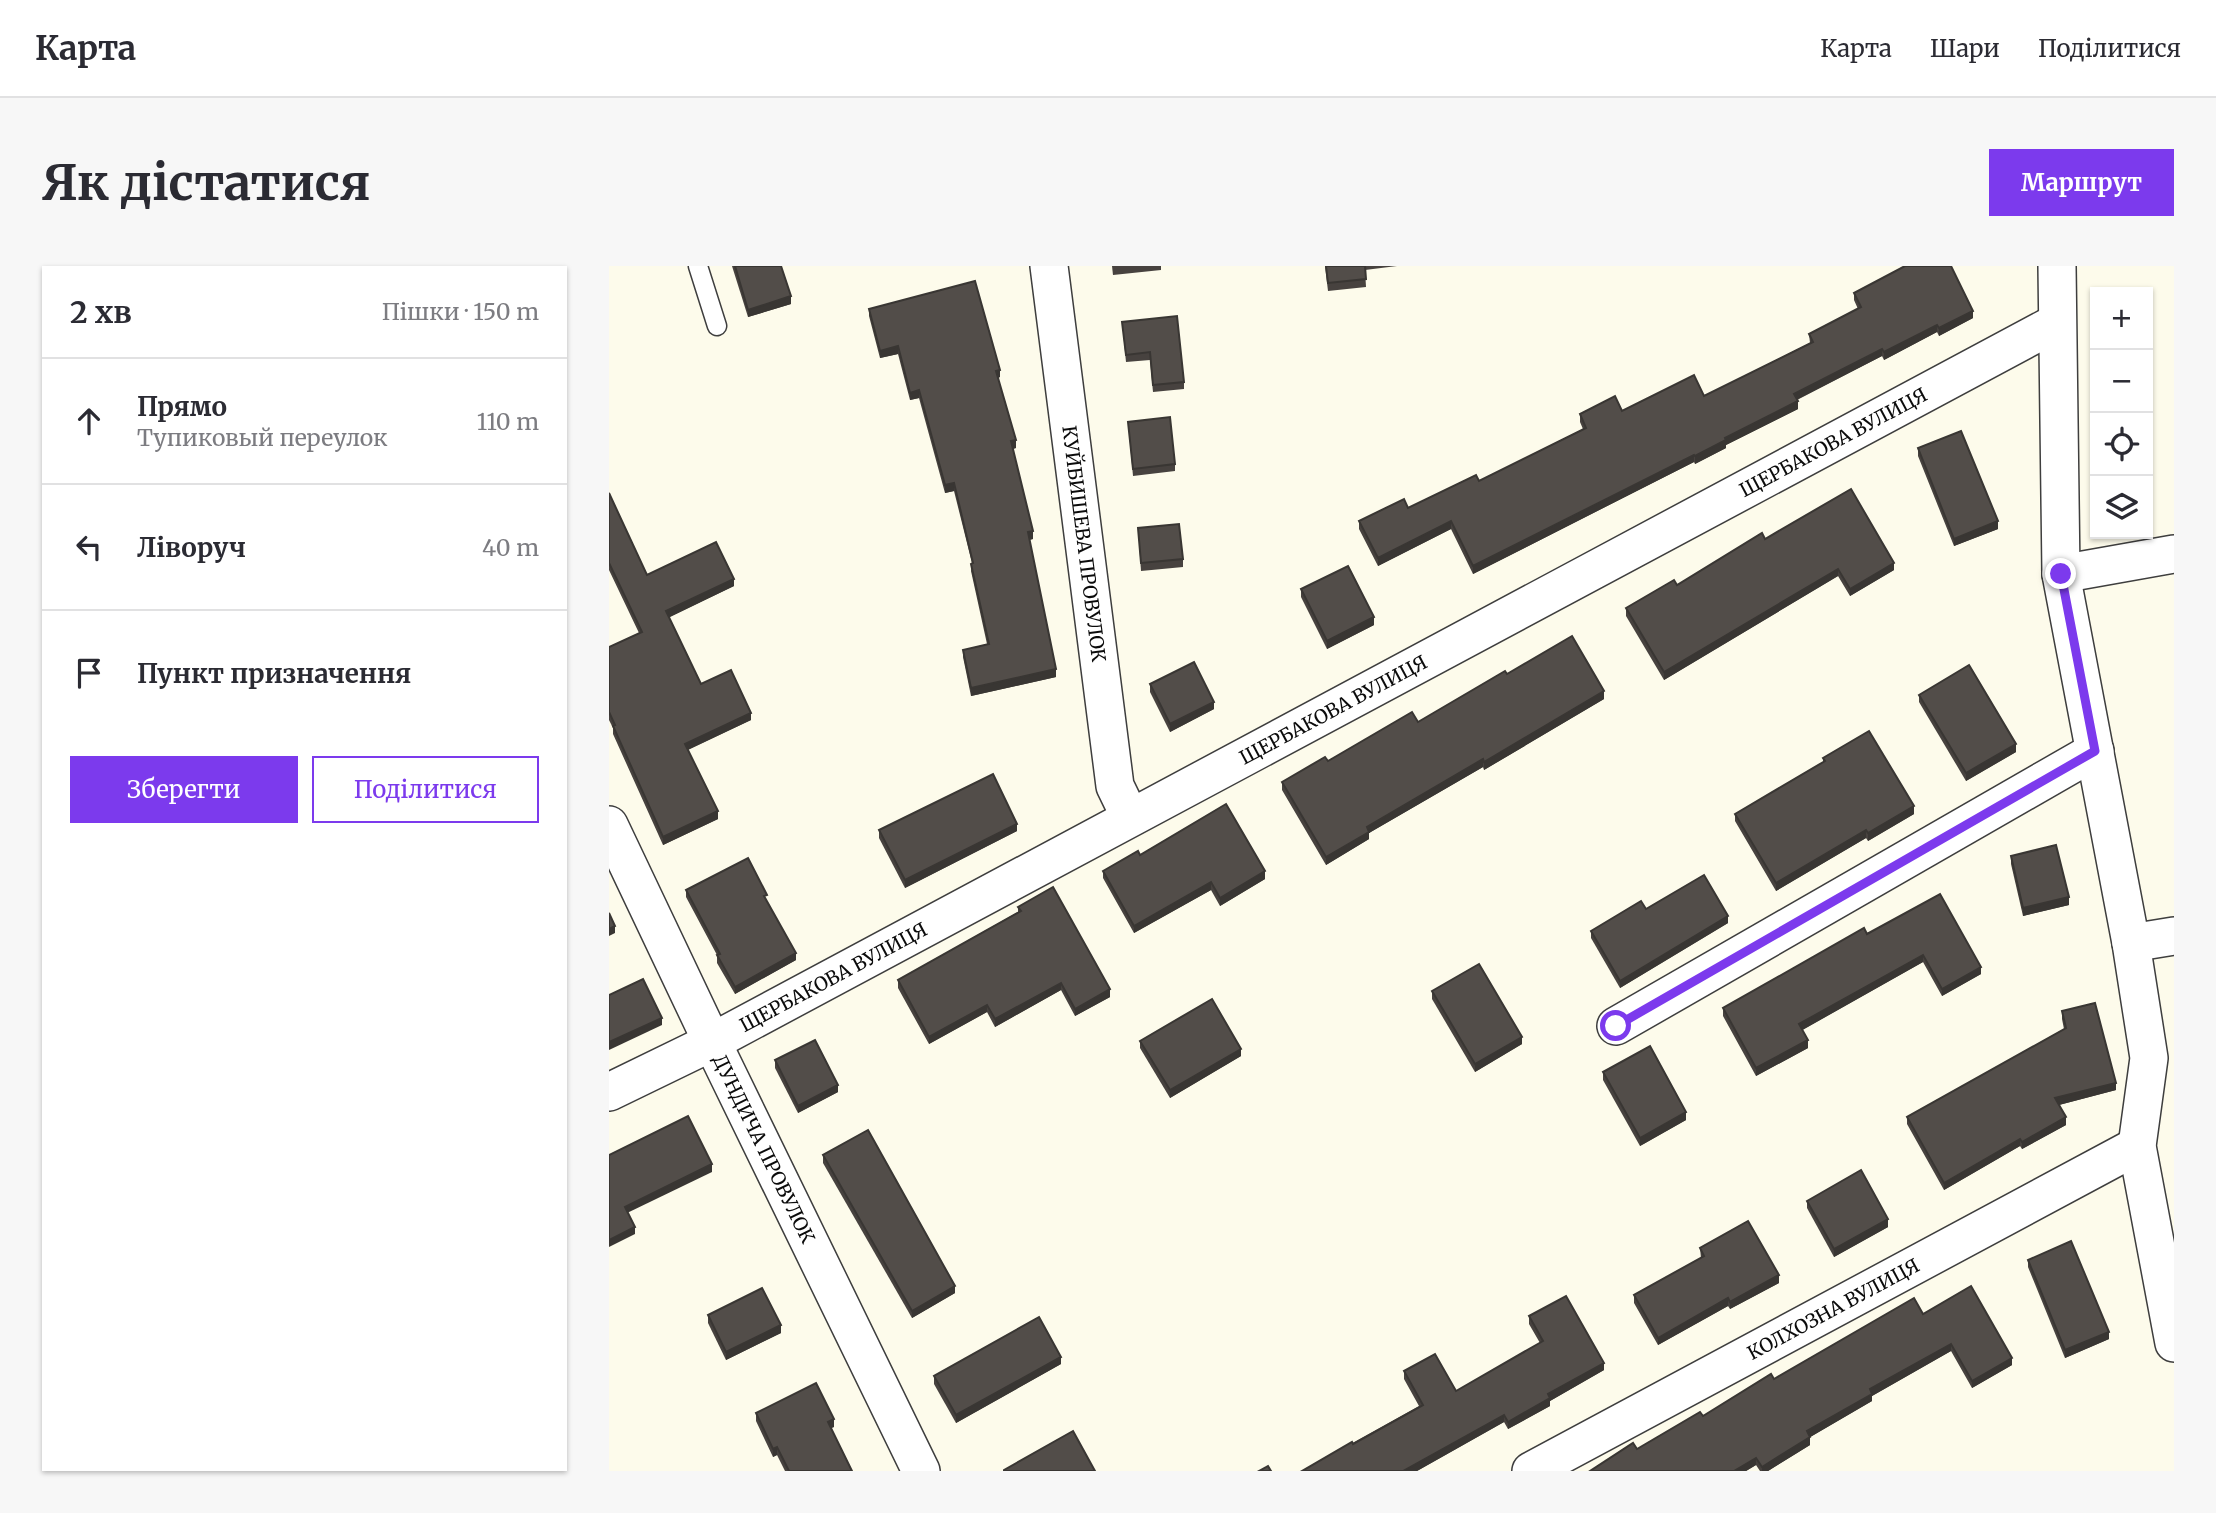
<!DOCTYPE html>
<html lang="uk">
<head>
<meta charset="utf-8">
<style>
  :root { --surface:#fff; --page:#f7f7f7; --text:#2b2b33; --muted:#7c7c81; --line:#e1e1e2; --accent:#7c3aed }
  body { margin:0; font-family:Merriweather,serif; background:var(--page); color:var(--text) }
  .controls { position:absolute; right:21px; top:21px; display:grid; overflow:hidden; border-radius:0px; box-shadow:0 2px 5px #0004 }
  .controls button { width:63px; height:63px; display:grid; place-items:center; padding:0; border:0; border-bottom:2px solid var(--line); background:var(--surface); color:var(--text); font:35px sans-serif }
  .stop { position:absolute; width:21px; height:21px; margin:-16px; border:5px solid #7c3aed; border-radius:50%; background:#fff }
  .stop.end { background:#7c3aed; border-color:#fff; box-shadow:0 2px 7px #0008 }
  .list { margin:0; padding:0; list-style:none }
  h2 { display:flex; justify-content:space-between; align-items:center; height:91px; margin:0; padding:0 28px; font-size:30px }
  h2 small { font-size:23px; font-weight:400; color:var(--muted) }
  .list li { display:grid; grid-template-columns:46px 1fr auto; gap:21px; align-items:center; box-sizing:border-box; height:126px; padding:0 28px; border-top:2px solid var(--line) }
  .list b { display:block; font-size:26px; white-space:nowrap }
  .list p { margin:0; font-size:23px; white-space:nowrap; color:var(--muted) }
  .list em { font-size:23px; font-style:normal; color:var(--muted) }
  .actions { display:flex; gap:14px; padding:21px 28px }
  .actions a { flex:1; padding:16px 0; border:2px solid var(--accent); border-radius:0px; text-align:center; font-size:24px; color:var(--accent) }
  .actions .main { background:var(--accent); color:#fff }
  .icon { flex:none; width:38px; height:38px; fill:none; stroke:currentColor; stroke-width:2; stroke-linecap:round; stroke-linejoin:round }
  .map { position:relative; flex:none; width:1565px; height:1205px; overflow:hidden; border-radius:0px }
  header { display:flex; align-items:center; gap:42px; box-sizing:border-box; height:98px; padding:0 35px; background:var(--surface); border-bottom:2px solid var(--line) }
  header strong { font-size:33px }
  nav { display:flex; gap:38px; margin-inline-start:auto; font-size:24px }
  .intro { display:flex; align-items:center; justify-content:space-between; box-sizing:border-box; height:168px; padding:0 42px }
  h1 { margin:0; font-size:49px }
  .button { padding:18px 32px; border-radius:0px; background:var(--accent); color:#fff; font-size:24px; font-weight:700 }
  main { display:flex; gap:42px; padding:0 42px }
  aside { flex:1; background:var(--surface); border-radius:0px; box-shadow:0 2px 5px #0004 }
  .map>svg:first-child { display:block }
  .lines { fill:none; stroke-linecap:round; stroke-linejoin:round }
  .service-casing { stroke:#3e3e3e; stroke-width:21 }
  .minor-casing { stroke:#3e3e3e; stroke-width:40 }
  .service { stroke:#fff; stroke-width:18 }
  .minor { stroke:#fff; stroke-width:37 }
  .wall { fill:#47423f }
  .shaded-wall { fill:#393633 }
  .building { fill:#524d49; stroke:#393633; stroke-width:2 }
  .route { stroke:#7c3aed; stroke-width:9 }
  .labels { text-anchor:middle; dominant-baseline:central; stroke-width:7; stroke-linejoin:round; paint-order:stroke }
  .street-label { font-size:19px; fill:#0b0b0b; stroke:#fff }
</style>
</head>
<body>
<header>
<strong>Карта</strong>
<nav><a>Карта</a><a>Шари</a><a>Поділитися</a></nav>
</header>
<div class="intro"><h1>Як дістатися</h1><a class="button">Маршрут</a></div>
<main>
<aside>
<h2>2 хв<small>Пішки · 150 m</small></h2>
<ul class="list">
<li><svg class="icon" aria-label="ahead" viewBox="0 0 24 24"><path d="M12 20V5M6 11l6-6 6 6"/></svg><div><b>Прямо</b><p>Тупиковый переулок</p></div><em>110 m</em></li>
<li><svg class="icon" aria-label="left" viewBox="0 0 24 24"><path d="M17 20v-9H6M10 6l-5 5 5 5"/></svg><div><b>Ліворуч</b></div><em>40 m</em></li>
<li><svg class="icon" aria-label="arrive" viewBox="0 0 24 24"><path d="M6 21V4h12l-3 4 3 4H6"/></svg><div><b>Пункт призначення</b></div></li>
</ul>
<div class="actions"><a class="main">Зберегти</a><a>Поділитися</a></div>
</aside>
<div class="map">
<svg width="1565" height="1205" viewBox="0 0 1565 1205">
  <rect width="100%" height="100%" fill="#fdfbeb"/>
  <g class="lines">
    <defs>
      <polyline id="service" points="89,0 108,60"/>
      <g id="minor">
        <path id="s1" d="M440,0L506,520L521,551"/>
        <polyline points="1448,0 1452,308 1522,677 1540,792 1528,880 1565,1077"/>
        <polyline points="1452,308 1565,288"/>
        <path id="s2" d="M0,559L103,776L312,1205"/>
        <polyline points="1522,677 1565,670"/>
        <polyline points="1007,760 1486,485"/>
        <path id="s3" d="M0,826L103,776L1447,57"/>
        <path id="s4" d="M922,1205L1528,880"/>
      </g>
    </defs>
    <use href="#service" class="service-casing"/>
    <use href="#minor" class="minor-casing"/>
    <use href="#service" class="service"/>
    <use href="#minor" class="minor"/>
  </g>
  <g class="wall">
    <polygon points="123,0 172,0 182,38 139,51"/>
    <polygon points="503,0 552,0 552,4 504,9"/>
    <polygon points="716,0 788,0 756,4 757,21 719,25"/>
    <polygon points="1245,27 1364,52 1330,70 1328,66 1275,94 1273,90 1188,134 1189,143 1117,179 1117,182 1086,198 1085,196 864,308 842,263 769,300 750,263 750,255 799,242 870,215 974,163 971,156 971,148 1013,145 1095,130 1201,77 1200,68 1249,43 1245,34"/>
    <polygon points="260,43 391,111 389,112 407,182 404,183 424,273 420,274 447,411 362,430 354,391 354,384 378,378 362,305 363,297 345,225 336,227 310,132 301,134 289,88 271,92 260,50"/>
    <polygon points="513,56 575,116 575,123 544,126 541,94 517,96"/>
    <polygon points="519,156 566,198 566,205 524,210"/>
    <polygon points="1309,182 1389,263 1345,280 1309,190"/>
    <polygon points="0,227 38,309 125,320 60,351 92,418 142,454 79,484 109,553 54,579 4,468 4,462 0,454 0,381 30,367 0,304"/>
    <polygon points="529,262 574,293 574,301 532,305"/>
    <polygon points="1156,273 1285,304 1241,330 1229,310 1055,414 1017,350 1017,342 1068,319"/>
    <polygon points="692,323 765,359 718,383 692,331"/>
    <polygon points="898,408 995,433 875,504 874,501 760,567 760,573 717,599 673,524 673,516 809,456"/>
    <polygon points="541,418 605,443 561,466 541,426"/>
    <polygon points="1310,429 1407,486 1357,515 1310,436"/>
    <polygon points="1214,492 1305,548 1259,575 1257,572 1167,625 1126,555 1126,548 1214,496"/>
    <polygon points="270,564 408,565 296,622 270,572"/>
    <polygon points="531,589 656,613 611,640 602,624 525,667 494,612 494,605"/>
    <polygon points="1402,590 1460,639 1414,650 1402,598"/>
    <polygon points="77,624 158,635 187,694 126,728 108,697 108,689 77,631"/>
    <polygon points="409,641 501,731 466,750 452,724 386,761 378,746 320,778 289,722 289,714 409,646"/>
    <polygon points="1037,643 1119,657 1011,722 982,672 982,665"/>
    <polygon points="1258,668 1372,708 1333,730 1314,696 1193,764 1199,782 1147,810 1114,750 1114,742"/>
    <polygon points="823,725 913,778 866,806 823,733"/>
    <polygon points="1453,745 1507,824 1450,839 1457,859 1413,883 1411,880 1335,924 1298,858 1298,851 1455,763 1453,753"/>
    <polygon points="531,775 632,790 561,832 531,782"/>
    <polygon points="166,794 229,826 189,847 166,802"/>
    <polygon points="994,806 1077,854 1031,880 994,814"/>
    <polygon points="214,889 346,1027 303,1052 214,897"/>
    <polygon points="1198,935 1279,961 1225,991 1198,942"/>
    <polygon points="1091,982 1170,1017 1121,1043 1119,1040 1049,1079 1025,1037 1025,1029 1092,992"/>
    <polygon points="1419,994 1500,1073 1456,1092 1419,1001"/>
    <polygon points="1314,1048 1403,1099 1363,1122 1342,1085 1263,1130 1263,1135 1201,1171 1201,1179 1159,1205 1151,1205 1147,1199 1137,1205 981,1205 1028,1183 1094,1150 1165,1113"/>
    <polygon points="99,1049 172,1067 117,1094 99,1057"/>
    <polygon points="920,1050 995,1104 941,1135 941,1140 899,1163 895,1156 808,1205 693,1205 810,1140 795,1113 795,1105 847,1125 931,1077 920,1058"/>
    <polygon points="452,1098 347,1157 325,1118 325,1110"/>
    <polygon points="147,1147 225,1161 222,1162 243,1205 176,1205 168,1189 164,1191 147,1155"/>
  </g>
  <g class="shaded-wall">
    <polygon points="182,30 182,38 139,51 139,44"/>
    <polygon points="1364,45 1364,52 1330,70 1330,62"/>
    <polygon points="1328,59 1328,66 1275,94 1275,86"/>
    <polygon points="289,80 289,88 271,92 271,85"/>
    <polygon points="1273,83 1273,90 1185,135 1185,128"/>
    <polygon points="391,104 391,111 387,112 387,105"/>
    <polygon points="310,124 310,132 301,134 301,127"/>
    <polygon points="1189,135 1189,143 1117,179 1117,182 1086,198 1086,190 1116,172"/>
    <polygon points="407,174 407,182 402,183 402,175"/>
    <polygon points="1085,189 1085,196 864,308 864,300"/>
    <polygon points="345,217 345,225 336,227 336,219"/>
    <polygon points="842,255 842,263 769,300 769,292"/>
    <polygon points="1389,255 1389,263 1345,280 1345,273"/>
    <polygon points="424,265 424,273 419,274 419,266"/>
    <polygon points="1285,297 1285,304 1241,330 1241,323"/>
    <polygon points="1229,303 1229,310 1055,414 1055,406"/>
    <polygon points="125,313 125,320 57,353 57,345"/>
    <polygon points="765,351 765,359 718,383 718,375"/>
    <polygon points="447,403 447,411 362,430 362,422"/>
    <polygon points="995,425 995,433 875,504 875,496"/>
    <polygon points="605,436 605,443 561,466 561,458"/>
    <polygon points="142,447 142,454 76,485 76,478"/>
    <polygon points="1407,478 1407,486 1357,515 1357,507"/>
    <polygon points="874,493 874,501 760,567 760,573 717,599 717,591 758,561"/>
    <polygon points="1305,540 1305,548 1259,575 1259,567"/>
    <polygon points="109,545 109,553 54,579 54,571"/>
    <polygon points="408,558 408,565 296,622 296,614"/>
    <polygon points="1257,564 1257,572 1167,625 1167,617"/>
    <polygon points="656,605 656,613 611,640 611,632"/>
    <polygon points="602,616 602,624 525,667 525,660"/>
    <polygon points="1460,631 1460,639 1414,650 1414,642"/>
    <polygon points="1119,650 1119,657 1011,722 1011,715"/>
    <polygon points="6,660 6,667 0,670 0,663"/>
    <polygon points="187,687 187,694 126,728 126,721"/>
    <polygon points="1314,689 1314,696 1190,766 1190,758"/>
    <polygon points="1372,701 1372,708 1333,730 1333,723"/>
    <polygon points="452,717 452,724 386,761 386,753"/>
    <polygon points="501,723 501,731 466,750 466,743"/>
    <polygon points="378,739 378,746 320,778 320,771"/>
    <polygon points="53,752 53,759 0,784 0,776"/>
    <polygon points="913,771 913,778 866,806 866,798"/>
    <polygon points="1199,774 1199,782 1147,810 1147,802"/>
    <polygon points="632,783 632,790 561,832 561,824"/>
    <polygon points="1507,817 1507,824 1446,840 1446,832"/>
    <polygon points="229,819 229,826 189,847 189,840"/>
    <polygon points="1077,846 1077,854 1031,880 1031,872"/>
    <polygon points="1457,851 1457,859 1413,883 1413,876"/>
    <polygon points="1411,873 1411,880 1335,924 1335,917"/>
    <polygon points="103,898 103,906 16,948 16,941"/>
    <polygon points="1279,953 1279,961 1225,991 1225,983"/>
    <polygon points="26,961 26,968 0,981 0,974"/>
    <polygon points="1170,1009 1170,1017 1121,1043 1121,1036"/>
    <polygon points="346,1020 346,1027 303,1052 303,1045"/>
    <polygon points="1119,1032 1119,1040 1049,1079 1049,1072"/>
    <polygon points="172,1059 172,1067 117,1094 117,1086"/>
    <polygon points="1500,1066 1500,1073 1456,1092 1456,1084"/>
    <polygon points="1342,1078 1342,1085 1263,1130 1263,1135 1198,1173 1198,1165 1261,1123"/>
    <polygon points="452,1091 452,1098 347,1157 347,1149"/>
    <polygon points="1403,1092 1403,1099 1363,1122 1363,1115"/>
    <polygon points="995,1097 995,1104 941,1135 941,1140 899,1163 899,1156 939,1128"/>
    <polygon points="895,1149 895,1156 808,1205 794,1205"/>
    <polygon points="225,1153 225,1161 219,1163 219,1156"/>
    <polygon points="1201,1171 1201,1179 1159,1205 1153,1205 1153,1201"/>
    <polygon points="168,1181 168,1189 164,1191 164,1183"/>
    <polygon points="1147,1192 1147,1199 1137,1205 1125,1205"/>
  </g>
  <g class="building">
    <polygon points="126,0 172,0 182,30 139,44"/>
    <polygon points="717,0 756,0 757,13 719,17"/>
    <polygon points="1296,0 1342,0 1364,45 1330,62 1328,59 1275,86 1273,83 1185,128 1189,135 1116,172 1117,174 1086,190 1085,189 864,300 842,255 769,292 750,255 795,233 799,242 867,209 870,215 977,162 971,148 1006,130 1013,145 1085,109 1095,130 1204,76 1200,68 1252,41 1245,27"/>
    <polygon points="366,15 391,104 387,105 407,174 402,175 424,265 419,266 447,403 362,422 354,384 380,378 362,298 364,297 345,217 336,219 310,124 301,127 289,80 271,85 260,43"/>
    <polygon points="568,50 575,116 544,119 541,86 517,89 513,56"/>
    <polygon points="561,151 566,198 524,203 519,156"/>
    <polygon points="1352,165 1389,255 1345,273 1309,182"/>
    <polygon points="1242,223 1285,297 1241,323 1229,303 1055,406 1017,342 1065,314 1068,319 1153,267 1156,273"/>
    <polygon points="0,227 38,309 107,276 125,313 57,345 92,418 122,404 142,447 76,478 109,545 54,571 4,460 6,459 0,446 0,381 33,366 0,297"/>
    <polygon points="570,258 574,293 532,297 529,262"/>
    <polygon points="739,300 765,351 718,375 692,323"/>
    <polygon points="963,370 995,425 875,496 874,493 758,561 760,566 717,591 673,516 716,491 719,495 803,446 809,456 896,405 898,408"/>
    <polygon points="585,396 605,436 561,458 541,418"/>
    <polygon points="1360,399 1407,478 1357,507 1310,429"/>
    <polygon points="1260,465 1305,540 1259,567 1257,564 1167,617 1126,548 1216,495 1214,492"/>
    <polygon points="384,508 408,558 296,614 270,564"/>
    <polygon points="617,538 656,605 611,632 602,616 525,660 494,605 529,585 531,589"/>
    <polygon points="1447,579 1460,631 1414,642 1402,590"/>
    <polygon points="139,592 158,629 155,630 187,687 126,721 108,689 111,688 77,624"/>
    <polygon points="1095,609 1119,650 1011,715 982,665 1032,635 1037,643"/>
    <polygon points="444,621 501,723 466,743 452,717 386,753 378,739 320,771 289,714 412,645 409,641"/>
    <polygon points="1331,628 1372,701 1333,723 1314,689 1190,758 1199,774 1147,802 1114,742 1255,662 1258,668"/>
    <polygon points="0,647 6,660 0,663"/>
    <polygon points="870,698 913,771 866,798 823,725"/>
    <polygon points="34,713 53,752 0,776 0,729"/>
    <polygon points="603,733 632,783 561,824 531,775"/>
    <polygon points="1486,737 1507,817 1446,832 1457,851 1413,876 1411,873 1335,917 1298,851 1457,762 1453,745"/>
    <polygon points="206,774 229,819 189,840 166,794"/>
    <polygon points="1041,780 1077,846 1031,872 994,806"/>
    <polygon points="79,850 103,898 16,941 26,961 0,974 0,889"/>
    <polygon points="259,864 346,1020 303,1045 214,889"/>
    <polygon points="1252,904 1279,953 1225,983 1198,935"/>
    <polygon points="1139,955 1170,1009 1121,1036 1119,1032 1049,1072 1025,1029 1095,990 1091,982"/>
    <polygon points="1462,975 1500,1066 1456,1084 1419,994"/>
    <polygon points="1362,1020 1403,1092 1363,1115 1342,1078 1261,1123 1263,1128 1198,1165 1201,1171 1153,1201 1147,1192 1125,1205 981,1205 1024,1177 1028,1183 1091,1146 1094,1150 1162,1108 1165,1113 1305,1032 1314,1048"/>
    <polygon points="153,1022 172,1059 117,1086 99,1049"/>
    <polygon points="957,1030 995,1097 939,1128 941,1132 899,1156 895,1149 794,1205 693,1205 743,1176 744,1178 814,1139 795,1105 826,1088 847,1125 934,1075 920,1050"/>
    <polygon points="430,1051 452,1091 347,1149 325,1110"/>
    <polygon points="207,1117 225,1153 219,1156 243,1205 180,1205 168,1181 164,1183 147,1147"/>
    <polygon points="464,1165 486,1205 395,1205 395,1204"/>
    <polygon points="659,1200 662,1205 650,1205"/>
  </g>
  <g class="lines">
    <polyline class="route" points="1007,760 1486,485 1452,308"/>
  </g>
  <g class="labels">
    <g class="street-label">
      <text stroke="none"><textPath href="#s3" startOffset="1386">ЩЕРБАКОВА ВУЛИЦЯ</textPath></text>
      <text stroke="none"><textPath href="#s1" startOffset="280">КУЙБИШЕВА ПРОВУЛОК</textPath></text>
      <text stroke="none"><textPath href="#s3" startOffset="819">ЩЕРБАКОВА ВУЛИЦЯ</textPath></text>
      <text stroke="none"><textPath href="#s3" startOffset="252">ЩЕРБАКОВА ВУЛИЦЯ</textPath></text>
      <text stroke="none"><textPath href="#s2" startOffset="359">ДУНДИЧА ПРОВУЛОК</textPath></text>
      <text stroke="none"><textPath href="#s4" startOffset="343">КОЛХОЗНА ВУЛИЦЯ</textPath></text>
    </g>
  </g>
</svg>
<div class="controls">
<button>+</button>
<button>−</button>
<button><svg class="icon" aria-label="locate" viewBox="0 0 24 24"><circle cx="12" cy="12" r="6"/><path d="M12 2v4M12 18v4M2 12h4M18 12h4"/></svg></button>
<button><svg class="icon" aria-label="layers" viewBox="0 0 24 24"><path d="M12 4l9 5-9 5-9-5zM3 14l9 5 9-5"/></svg></button>
</div>
<div class="stop" style="left:1007px;top:760px"></div>
<div class="stop end" style="left:1452px;top:308px"></div>
</div>
</main>
</body>
</html>
